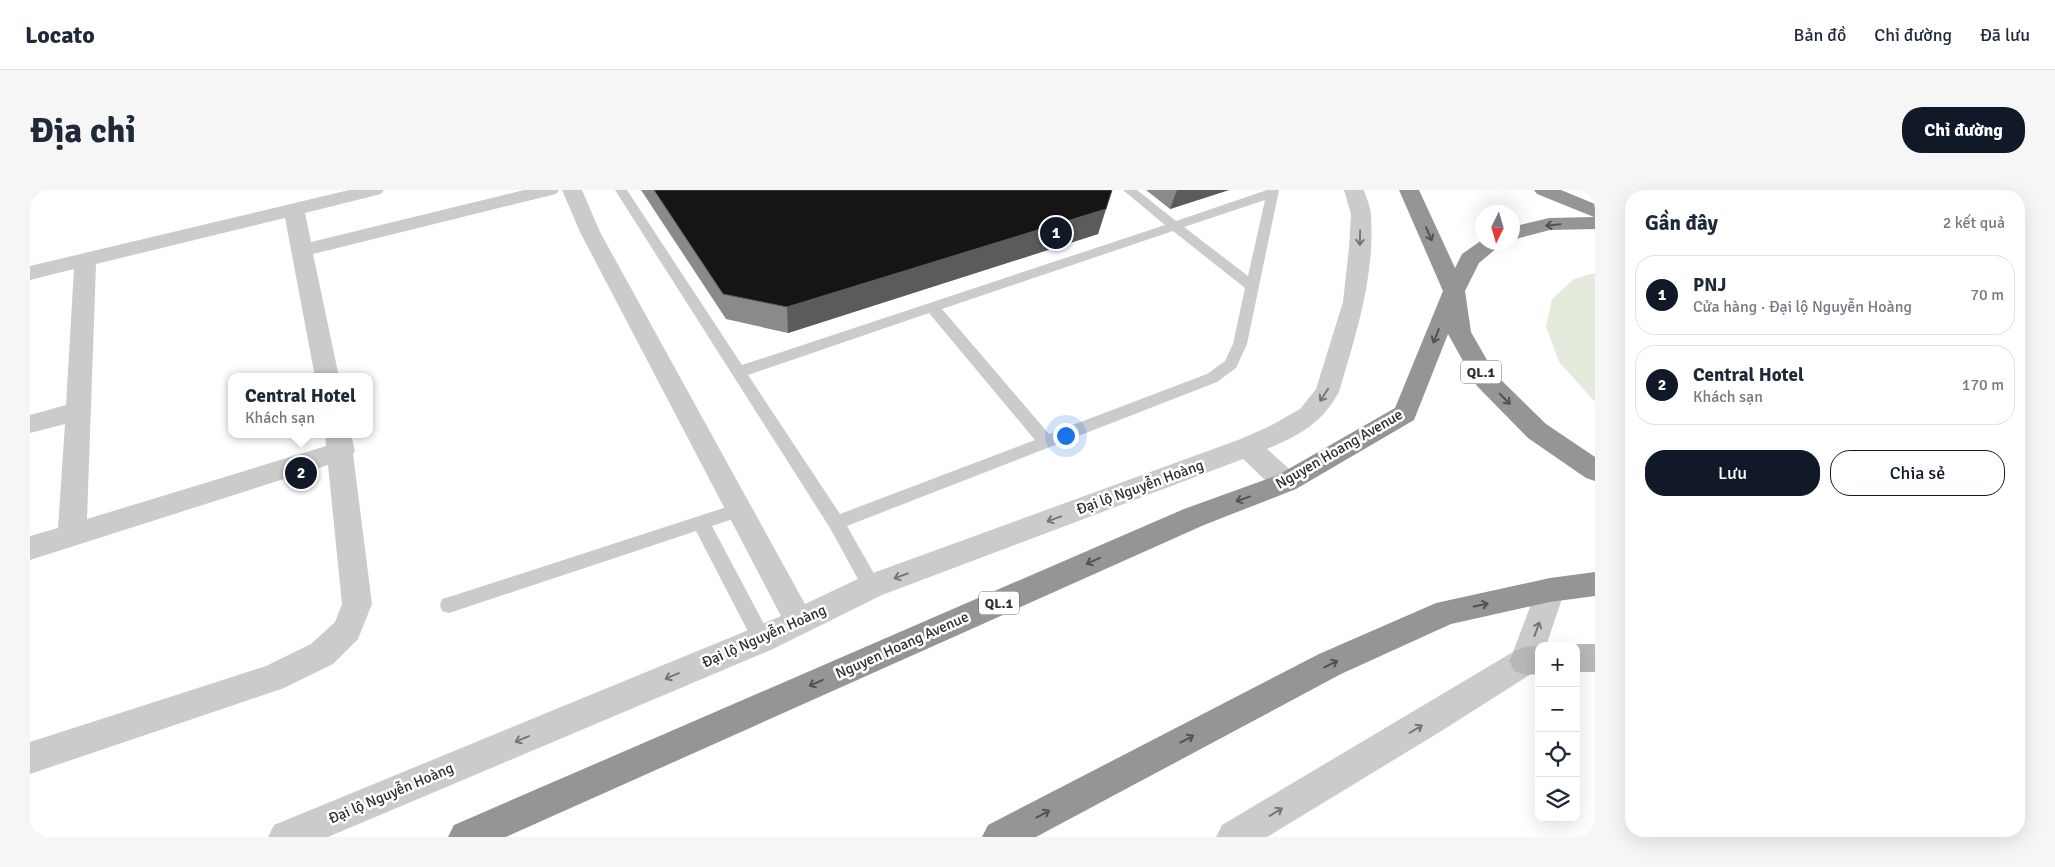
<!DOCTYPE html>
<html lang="vi">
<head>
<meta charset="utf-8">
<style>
  :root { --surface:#fff; --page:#f6f6f7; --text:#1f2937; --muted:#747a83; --line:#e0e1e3; --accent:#111827 }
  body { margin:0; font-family:Signika,sans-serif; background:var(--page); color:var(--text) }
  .controls { position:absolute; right:15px; bottom:15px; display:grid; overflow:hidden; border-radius:10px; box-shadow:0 5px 20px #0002 }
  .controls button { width:45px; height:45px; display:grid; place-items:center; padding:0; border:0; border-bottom:1px solid var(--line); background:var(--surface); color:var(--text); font:25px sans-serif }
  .compass { position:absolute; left:1445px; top:15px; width:45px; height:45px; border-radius:50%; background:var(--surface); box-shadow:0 5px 20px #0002; rotate:185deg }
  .you { position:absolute; left:1035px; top:245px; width:18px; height:18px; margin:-12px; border:4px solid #fff; border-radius:50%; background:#1a73e8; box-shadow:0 0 0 8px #1a73e833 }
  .badge { display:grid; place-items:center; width:32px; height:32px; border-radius:50%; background:var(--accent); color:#fff; font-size:16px; font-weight:700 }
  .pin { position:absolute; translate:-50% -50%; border:2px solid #fff; box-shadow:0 1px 5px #0006 }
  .popup { position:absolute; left:198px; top:183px; width:145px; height:65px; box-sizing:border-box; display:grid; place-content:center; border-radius:10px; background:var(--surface); filter:drop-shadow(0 1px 4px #0005); font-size:16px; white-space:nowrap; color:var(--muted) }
  .popup b { font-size:19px; color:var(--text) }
  .popup::after { content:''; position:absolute; left:50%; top:100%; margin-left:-10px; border:10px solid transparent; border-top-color:var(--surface) }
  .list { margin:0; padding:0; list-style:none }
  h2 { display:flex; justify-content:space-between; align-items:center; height:65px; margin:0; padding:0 20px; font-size:21px }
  h2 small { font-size:16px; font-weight:400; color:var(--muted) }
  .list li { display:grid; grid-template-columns:32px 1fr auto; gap:15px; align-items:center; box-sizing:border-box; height:80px; margin:0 10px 10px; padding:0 10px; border:1px solid var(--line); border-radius:20px }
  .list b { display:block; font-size:19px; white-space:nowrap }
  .list p { margin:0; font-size:16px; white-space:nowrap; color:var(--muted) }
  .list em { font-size:16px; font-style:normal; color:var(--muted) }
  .actions { display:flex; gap:10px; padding:15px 20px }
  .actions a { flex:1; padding:11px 0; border:1px solid var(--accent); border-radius:20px; text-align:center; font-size:18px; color:var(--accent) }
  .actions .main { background:var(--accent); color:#fff }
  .icon { flex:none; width:28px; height:28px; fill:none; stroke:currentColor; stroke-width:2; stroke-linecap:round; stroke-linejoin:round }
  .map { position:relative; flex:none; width:1565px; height:647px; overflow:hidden; border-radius:20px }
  header { display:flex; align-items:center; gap:30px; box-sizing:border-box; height:70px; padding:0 25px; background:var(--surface); border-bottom:1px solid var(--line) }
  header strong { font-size:24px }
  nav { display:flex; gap:28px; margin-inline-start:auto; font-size:18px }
  .intro { display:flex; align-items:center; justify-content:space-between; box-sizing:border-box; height:120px; padding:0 30px }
  h1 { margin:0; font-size:35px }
  .button { padding:12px 22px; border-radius:20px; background:var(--accent); color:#fff; font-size:18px; font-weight:700 }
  main { display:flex; gap:30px; padding:0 30px }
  aside { flex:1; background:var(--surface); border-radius:20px; box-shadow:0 5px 20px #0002 }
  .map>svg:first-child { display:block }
  .green { fill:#e5ebdc }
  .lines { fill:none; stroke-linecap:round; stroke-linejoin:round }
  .lane { fill:#cbcbcb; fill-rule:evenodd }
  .street { fill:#cbcbcb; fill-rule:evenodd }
  .secondary { fill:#b8b8b8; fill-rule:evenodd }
  .highway { fill:#959595; fill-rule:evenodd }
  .wall { fill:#8a8a8a }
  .shaded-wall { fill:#5b5b5b }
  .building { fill:#151515; stroke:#5b5b5b }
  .oneway { stroke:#525252 }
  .oneway2 { stroke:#757575 }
  .labels { text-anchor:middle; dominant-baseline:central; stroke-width:5; stroke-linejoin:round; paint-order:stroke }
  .shield { fill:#fff; stroke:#6d6d6d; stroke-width:1 }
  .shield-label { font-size:14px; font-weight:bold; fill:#2e2e2e }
  .street-label { font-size:15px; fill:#2e2e2e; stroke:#fff }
</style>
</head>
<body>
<header>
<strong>Locato</strong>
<nav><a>Bản đồ</a><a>Chỉ đường</a><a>Đã lưu</a></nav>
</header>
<div class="intro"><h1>Địa chỉ</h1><a class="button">Chỉ đường</a></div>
<main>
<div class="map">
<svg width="1565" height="647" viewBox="0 0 1565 647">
  <rect width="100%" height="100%" fill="#fff"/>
  <polygon class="green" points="1565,83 1565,212 1529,172 1516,137 1522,109 1544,89"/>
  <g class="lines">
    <g class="lane">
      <path d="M585,0H597L712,175L1135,35L1093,0H1107L1146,31L1237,0H1249L1217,154L1206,178L1187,192L817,336L851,396L849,402L842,404L835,402L800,338ZM1235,10L1218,86L1154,37ZM1143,41L1215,98L1203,154L1195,171L1177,184L1019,244L912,119ZM899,123L1005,250L810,324L718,185Z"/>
      <polygon points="709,313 715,315 718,320 715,325 682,336 742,449 739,455 732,458 725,455 666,341 419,423 412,421 410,415 412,409 419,407"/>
    </g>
    <g class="street">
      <polygon points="319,0 354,0 351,4 275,23 281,52 494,0 529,0 526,4 283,64 309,187 285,187 255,28 66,74 57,329 296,256 295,244 321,244 325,261 323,264 342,414 328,449 303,474 254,498 0,584 0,552 236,476 281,454 305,432 312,414 298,275 0,370 0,346 28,338 35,234 0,243 0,225 36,215 44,79 0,90 0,76"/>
      <path d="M532,0H552L570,42L775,414L832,387L1208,250L1238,237L1270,219L1286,199L1313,112L1319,58L1321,24L1314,0H1334C1336,8 1341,17 1341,26C1345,87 1326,144 1309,202C1291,234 1270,245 1237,259L1266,285L1270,292L1266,299C1245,306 1228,282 1213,269L852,405L743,459L298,647H238L244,635L721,439L751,426L550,42Z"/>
      <polygon points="1520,388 1530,391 1535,400 1516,456 1509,456 1509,475 1506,481 1413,540 1237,647 1186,647 1192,635 1483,462 1510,391"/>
    </g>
    <g class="secondary">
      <polygon points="1546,454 1565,454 1565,482 1546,482 1546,456 1542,456"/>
      <polygon points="1509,456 1509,484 1495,485 1484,481 1479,471 1484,461 1495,457"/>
    </g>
    <g class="highway">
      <polygon points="1369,0 1389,0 1425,78 1432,64 1452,50 1452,52 1474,52 1449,73 1435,101 1441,142 1465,184 1516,234 1565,267 1565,291 1556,288 1498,248 1447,196 1418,144 1384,230 1266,299 1174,335 476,647 418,647 424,635 1154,319 1248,285 1365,218 1413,101"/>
      <polygon points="1504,0 1531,0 1565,14 1565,39 1520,40 1482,50 1482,37 1519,28 1564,27 1507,4"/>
      <polygon points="1565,382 1565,406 1520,412 1421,434 1311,484 1006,647 952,647 958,635 1289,464 1406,413 1520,388"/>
    </g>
  </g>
  <g class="wall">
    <polygon points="611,0 1082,0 1068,44 758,143 696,129"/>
    <polygon points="1116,0 1199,0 1140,19"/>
  </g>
  <g class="shaded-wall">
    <polygon points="1082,0 1068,44 758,143 757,117"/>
    <polygon points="1147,0 1199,0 1140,19"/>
  </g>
  <polygon class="building" points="624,0 1082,0 1076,19 757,117 693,104"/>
  <defs><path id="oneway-shaft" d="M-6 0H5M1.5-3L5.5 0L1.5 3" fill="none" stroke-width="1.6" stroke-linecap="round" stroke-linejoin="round" transform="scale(1.25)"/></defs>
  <g class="oneway">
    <use href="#oneway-shaft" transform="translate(1523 35) rotate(174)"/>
    <use href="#oneway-shaft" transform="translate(1399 44) rotate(66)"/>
    <use href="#oneway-shaft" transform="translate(1406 146) rotate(112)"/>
    <use href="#oneway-shaft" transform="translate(1475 209) rotate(45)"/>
    <use href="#oneway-shaft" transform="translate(1213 309) rotate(160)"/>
    <use href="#oneway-shaft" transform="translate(1063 371) rotate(156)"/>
    <use href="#oneway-shaft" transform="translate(1451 415) rotate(-12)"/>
    <use href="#oneway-shaft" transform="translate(1301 474) rotate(-26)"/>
    <use href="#oneway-shaft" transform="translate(786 493) rotate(156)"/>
    <use href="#oneway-shaft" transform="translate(1157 549) rotate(-28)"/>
    <use href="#oneway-shaft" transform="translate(1013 624) rotate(-28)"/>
  </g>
  <g class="oneway2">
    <use href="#oneway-shaft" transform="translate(1330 48) rotate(91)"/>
    <use href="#oneway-shaft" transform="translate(1294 205) rotate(123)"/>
    <use href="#oneway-shaft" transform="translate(1024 329) rotate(160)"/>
    <use href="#oneway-shaft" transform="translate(871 386) rotate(160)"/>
    <use href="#oneway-shaft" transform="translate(1507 439) rotate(-70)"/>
    <use href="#oneway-shaft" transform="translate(642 486) rotate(157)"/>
    <use href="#oneway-shaft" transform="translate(1386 539) rotate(-31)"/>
    <use href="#oneway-shaft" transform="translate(492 549) rotate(157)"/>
    <use href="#oneway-shaft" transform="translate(1246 622) rotate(-31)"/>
  </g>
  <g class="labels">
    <g class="shield">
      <rect x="1431" y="170.5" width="40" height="23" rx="4"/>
      <rect x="949" y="401.5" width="40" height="23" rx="4"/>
    </g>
    <g class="shield-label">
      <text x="1451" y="182">QL.1</text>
      <text x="969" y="413">QL.1</text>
    </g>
    <g class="street-label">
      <text transform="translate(1309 259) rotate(-30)">Nguyen Hoang Avenue</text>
      <text transform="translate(1110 297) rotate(-20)">Đại lộ Nguyễn Hoàng</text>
      <text transform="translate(734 446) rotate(-24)">Đại lộ Nguyễn Hoàng</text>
      <text transform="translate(872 455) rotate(-24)">Nguyen Hoang Avenue</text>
      <text transform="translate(361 603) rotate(-23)">Đại lộ Nguyễn Hoàng</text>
    </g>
  </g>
</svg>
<div class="controls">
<button>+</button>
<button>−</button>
<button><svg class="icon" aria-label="locate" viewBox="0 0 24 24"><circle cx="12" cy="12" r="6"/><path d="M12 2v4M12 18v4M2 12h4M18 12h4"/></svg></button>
<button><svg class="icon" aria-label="layers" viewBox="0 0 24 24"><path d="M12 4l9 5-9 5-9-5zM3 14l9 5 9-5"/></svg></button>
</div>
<svg class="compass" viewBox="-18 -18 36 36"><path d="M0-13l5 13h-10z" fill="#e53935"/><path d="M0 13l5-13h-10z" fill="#747a83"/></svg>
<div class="you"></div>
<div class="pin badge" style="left:1026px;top:43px">1</div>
<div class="pin badge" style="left:271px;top:283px">2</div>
<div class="popup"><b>Central Hotel</b>Khách sạn</div>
</div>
<aside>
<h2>Gần đây<small>2 kết quả</small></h2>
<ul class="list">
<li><span class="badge">1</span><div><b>PNJ</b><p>Cửa hàng · Đại lộ Nguyễn Hoàng</p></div><em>70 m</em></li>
<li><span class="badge">2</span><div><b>Central Hotel</b><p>Khách sạn</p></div><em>170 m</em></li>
</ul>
<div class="actions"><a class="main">Lưu</a><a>Chia sẻ</a></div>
</aside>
</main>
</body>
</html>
